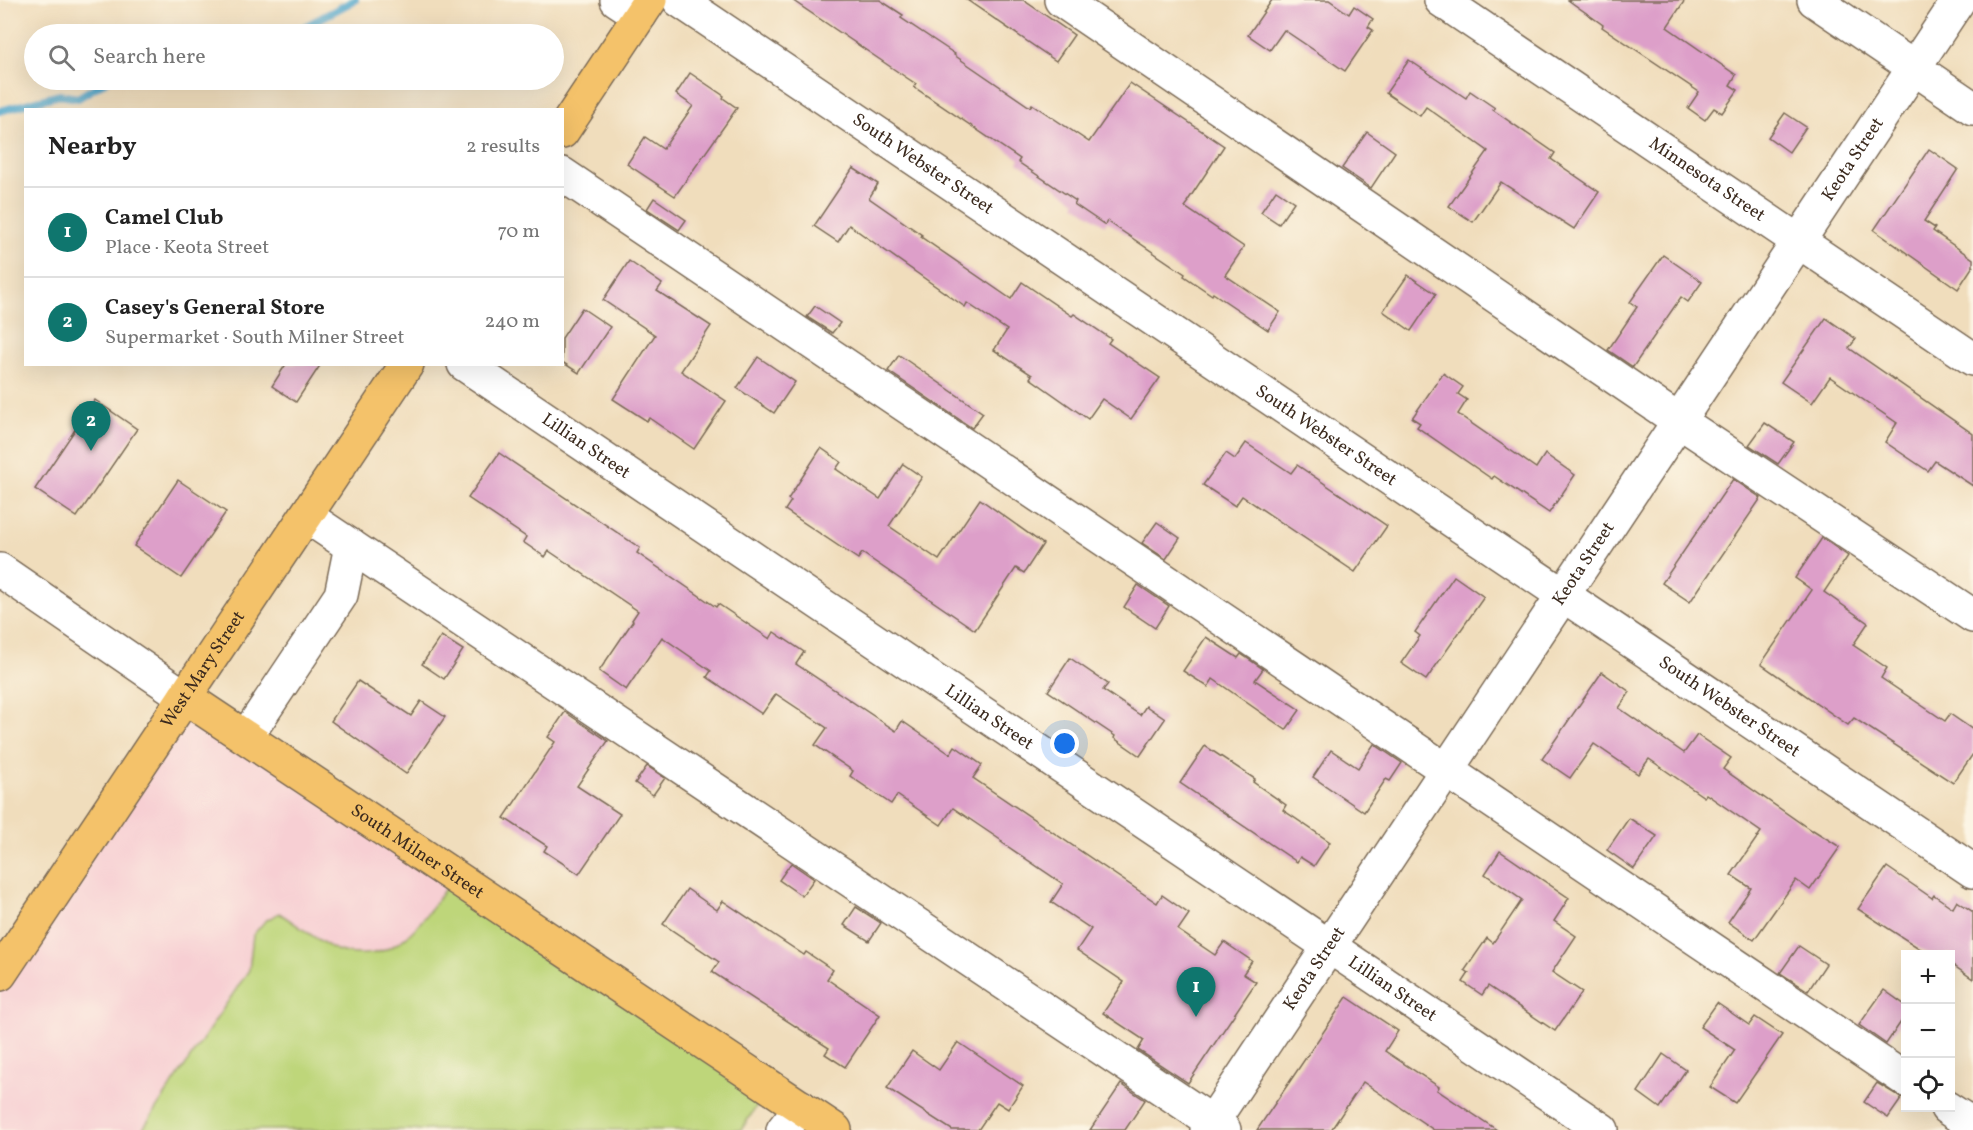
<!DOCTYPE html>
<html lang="en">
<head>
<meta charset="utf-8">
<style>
  :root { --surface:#fff; --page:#f6f6f6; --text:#222; --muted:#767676; --line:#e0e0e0; --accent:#0f766e }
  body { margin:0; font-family:Vollkorn,serif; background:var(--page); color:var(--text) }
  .controls { position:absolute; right:18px; bottom:18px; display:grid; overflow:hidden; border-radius:0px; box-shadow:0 6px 24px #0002 }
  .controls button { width:54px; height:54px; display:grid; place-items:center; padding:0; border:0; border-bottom:2px solid var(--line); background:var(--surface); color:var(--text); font:30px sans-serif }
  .you { position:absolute; left:1065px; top:744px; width:21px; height:21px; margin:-15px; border:4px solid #fff; border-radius:50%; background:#1a73e8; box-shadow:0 0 0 9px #1a73e833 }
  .badge { display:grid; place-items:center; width:39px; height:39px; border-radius:50%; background:var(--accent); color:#fff; font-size:20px; font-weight:700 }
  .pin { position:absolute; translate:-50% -50px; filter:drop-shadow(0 2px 3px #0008) }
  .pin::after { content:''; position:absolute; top:32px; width:21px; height:18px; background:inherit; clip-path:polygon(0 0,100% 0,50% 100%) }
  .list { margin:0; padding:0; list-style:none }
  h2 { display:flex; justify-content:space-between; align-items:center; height:78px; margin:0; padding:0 24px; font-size:26px }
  h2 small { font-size:20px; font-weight:400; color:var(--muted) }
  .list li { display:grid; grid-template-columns:39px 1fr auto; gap:18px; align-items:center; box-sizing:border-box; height:90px; padding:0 24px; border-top:2px solid var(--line) }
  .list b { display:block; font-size:22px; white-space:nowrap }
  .list p { margin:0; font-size:20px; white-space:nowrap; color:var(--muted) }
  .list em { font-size:20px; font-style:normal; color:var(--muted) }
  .icon { flex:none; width:33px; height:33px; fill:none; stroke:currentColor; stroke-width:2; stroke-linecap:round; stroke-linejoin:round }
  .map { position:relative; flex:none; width:1973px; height:1130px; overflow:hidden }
  .search { position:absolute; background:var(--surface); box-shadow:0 6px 24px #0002; left:24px; top:24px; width:540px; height:66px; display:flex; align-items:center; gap:15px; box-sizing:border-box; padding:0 21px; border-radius:33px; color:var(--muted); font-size:22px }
  .panel { position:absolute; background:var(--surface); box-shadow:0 6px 24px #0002; left:24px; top:108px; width:540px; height:258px; border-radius:0px }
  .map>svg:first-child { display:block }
  .built { fill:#f7cfd3 }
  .green { fill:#bed67a; stroke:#7c804c; stroke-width:1.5 }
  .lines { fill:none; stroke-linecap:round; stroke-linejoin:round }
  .stream { stroke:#4ea5cb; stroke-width:8 }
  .building { fill:#dd9fc9 }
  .minor-casing { stroke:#7a6955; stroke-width:36 }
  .major-casing { stroke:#7a6955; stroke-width:36 }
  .minor { stroke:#fff; stroke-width:33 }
  .major { stroke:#f4c26a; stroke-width:33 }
  .labels { text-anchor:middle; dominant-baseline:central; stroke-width:4.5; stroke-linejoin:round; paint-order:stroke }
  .street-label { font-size:18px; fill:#3b2a1e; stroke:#fcf5e5 }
</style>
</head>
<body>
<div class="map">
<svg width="1973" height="1130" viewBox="0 0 1973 1130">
  <rect width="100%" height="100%" fill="#fcf5e5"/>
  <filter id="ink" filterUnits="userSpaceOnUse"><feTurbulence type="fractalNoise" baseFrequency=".0167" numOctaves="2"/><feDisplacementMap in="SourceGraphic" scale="12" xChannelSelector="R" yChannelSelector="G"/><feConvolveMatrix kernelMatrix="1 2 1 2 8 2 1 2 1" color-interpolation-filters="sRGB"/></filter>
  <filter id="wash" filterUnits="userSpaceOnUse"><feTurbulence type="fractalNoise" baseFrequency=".008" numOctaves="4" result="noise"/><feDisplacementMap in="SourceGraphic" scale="24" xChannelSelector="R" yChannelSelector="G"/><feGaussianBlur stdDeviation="1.35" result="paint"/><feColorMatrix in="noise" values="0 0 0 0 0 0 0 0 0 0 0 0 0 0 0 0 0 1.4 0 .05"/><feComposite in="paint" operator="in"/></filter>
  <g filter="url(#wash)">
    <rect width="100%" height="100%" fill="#f0ddbc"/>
    <polygon class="built" points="185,697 454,876 741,1130 0,1130 0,974"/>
    <path class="green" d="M454,876L770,1086L741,1130H142L249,970L253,935L265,921L279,913C292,921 326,947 339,951C400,968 424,917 454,876Z"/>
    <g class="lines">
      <g class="stream">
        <polyline points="291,34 355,0"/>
        <polyline points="0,111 59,95 78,98 107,80"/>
      </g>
    </g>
    <g id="blocks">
      <g class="building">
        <polygon points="792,0 880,0 903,15 901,18 955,54 954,55 1030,107 1032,104 1089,142 1130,83 1224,146 1187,202 1188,203 1185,207 1244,247 1225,275 1280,312 1268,330 1213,293 1212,295 1184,276 1185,274 1107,221 1105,225 1074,204 1076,201 1018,162 1020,159 914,87 916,84 907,78"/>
        <polygon points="967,0 1023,0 1074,35 1056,61"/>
        <polygon points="1272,0 1329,0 1349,14 1354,6 1373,19 1368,27 1373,30 1345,71 1284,30 1270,50 1248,35"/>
        <polygon points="1568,0 1685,0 1667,27 1736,75 1730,85 1738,90 1722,113 1714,108 1705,120 1688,108 1699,92 1602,27 1603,25"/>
        <polygon points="1409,60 1466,98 1470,91 1495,108 1493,110 1555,153 1551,159 1599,192 1574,229 1501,182 1473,222 1449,206 1488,151 1426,107 1420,116 1386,93"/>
        <polygon points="690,73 724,96 723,98 737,108 675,196 627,164 645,137 663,149 693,106 676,94"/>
        <polygon points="1785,113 1806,127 1789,152 1768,137"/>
        <polygon points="1367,132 1395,152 1371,188 1342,168"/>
        <polygon points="1929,149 1958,169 1924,221 1935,228 1933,231 1973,259 1973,266 1958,289 1874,230"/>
        <polygon points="853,168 878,184 869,198 922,235 921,237 1011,299 1022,282 1072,316 1074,314 1111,339 1108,343 1160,378 1131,419 1102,399 1088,419 1030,378 1032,375 994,350 1007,330 967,303 965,307 849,225 838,242 814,226"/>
        <polygon points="1276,190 1294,202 1279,224 1261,212"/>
        <polygon points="654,198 686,220 679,230 647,209"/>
        <polygon points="1663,255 1702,282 1688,302 1681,297 1633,367 1608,350 1637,307 1630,302"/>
        <polygon points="629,261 662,284 657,291 711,326 681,371 726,401 694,449 649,418 647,421 613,399 655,335 603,300"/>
        <polygon points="1408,275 1436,294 1411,331 1383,311"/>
        <polygon points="815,306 840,323 832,333 807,317"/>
        <polygon points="582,308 610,327 579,373 562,362 562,338"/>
        <polygon points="1826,318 1856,339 1849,348 1973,434 1973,486 1935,461 1928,471 1885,442 1897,423 1830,377 1812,403 1781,382"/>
        <polygon points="899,355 983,413 972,428 888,371"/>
        <polygon points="758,357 795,382 774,413 737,388"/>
        <polygon points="286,364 321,364 296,402 272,386"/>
        <polygon points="1443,373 1463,387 1458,394 1467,400 1458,414 1536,468 1545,454 1575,475 1549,513 1494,476 1492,479 1417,427 1420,423 1412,418"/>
        <polygon points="95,400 137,429 77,517 35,489"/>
        <polygon points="1765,423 1794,442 1778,464 1749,445"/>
        <polygon points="1246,443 1291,473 1297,465 1387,526 1355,572 1242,496 1235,506 1203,485 1226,453 1235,459"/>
        <polygon points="821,448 841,462 836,469 880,499 903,464 922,477 889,526 939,560 980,499 1043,544 1024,573 1016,568 975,630 862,553 858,559 785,510 791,501 788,499"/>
        <polygon points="499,453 640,548 637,553 716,607 718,604 770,639 774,632 804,652 796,664 896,731 902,721 950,754 955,746 982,765 973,778 1157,903 1162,895 1189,914 1178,930 1215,955 1224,942 1252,961 1243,974 1256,982 1188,1083 1138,1050 1144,1040 1103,1013 1124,982 1077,950 1091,929 1051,902 1063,884 1001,842 1002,841 953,808 941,825 897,795 891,804 850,776 853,771 815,745 827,728 776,694 762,714 707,677 711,671 662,637 626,690 599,671 633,621 632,620 638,611 549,551 545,557 523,542 526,537 468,498"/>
        <polygon points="1733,479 1761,498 1690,602 1662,583"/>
        <polygon points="178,480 226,512 181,578 134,546"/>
        <polygon points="1157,522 1180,538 1166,559 1142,543"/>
        <polygon points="1822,538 1848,556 1824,592 1868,623 1853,645 1887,668 1881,678 1945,721 1950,714 1973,730 1973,754 1953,783 1854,718 1848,725 1761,664 1812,590 1795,578"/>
        <polygon points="1454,576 1484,597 1426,680 1401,663 1420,636 1415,632"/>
        <polygon points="1138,585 1169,606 1155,628 1124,607"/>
        <polygon points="441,636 463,650 444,679 422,664"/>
        <polygon points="1206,637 1238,658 1241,654 1263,669 1255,680 1300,710 1286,730 1213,679 1208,687 1183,671"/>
        <polygon points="1070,658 1108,684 1103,690 1140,715 1146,706 1165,719 1140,756 1114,738 1115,736 1048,691"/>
        <polygon points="1602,672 1630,692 1619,708 1684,753 1697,735 1731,758 1723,769 1812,831 1813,830 1840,847 1810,890 1796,880 1754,940 1728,922 1751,888 1731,875 1761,832 1706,794 1704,797 1649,759 1638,774 1594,744 1570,778 1542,759"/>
        <polygon points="358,681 411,716 421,701 445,717 406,774 331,721"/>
        <polygon points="565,712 608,741 577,786 620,814 579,874 544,851 547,846 504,818 555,742 548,737"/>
        <polygon points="1374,744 1402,763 1390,781 1386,779 1364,812 1313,777 1331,750 1358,768"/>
        <polygon points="1205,746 1255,779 1253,782 1286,805 1283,810 1330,842 1314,866 1300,857 1297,862 1180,783"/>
        <polygon points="647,766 665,778 653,795 635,783"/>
        <polygon points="1629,818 1657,836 1634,869 1607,850"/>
        <polygon points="1500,851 1569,898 1554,921 1576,936 1552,972 1582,992 1555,1031 1488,986 1482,995 1463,982 1469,973 1465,970 1487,938 1493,943 1522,900 1485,874"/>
        <polygon points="791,863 814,879 802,896 779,880"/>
        <polygon points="1887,867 1932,898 1934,895 1953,908 1957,901 1973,912 1973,979 1950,963 1950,954 1928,954 1858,909"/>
        <polygon points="687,889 717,910 723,901 804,955 806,952 833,970 827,979 880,1015 845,1067 825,1054 829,1048 712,972 719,962 663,924"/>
        <polygon points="856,907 881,923 869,941 844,925"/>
        <polygon points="1799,946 1826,964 1808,991 1780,973"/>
        <polygon points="1884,990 1905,1005 1905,1016 1886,1044 1859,1025"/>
        <polygon points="1347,997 1398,1031 1385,1051 1439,1087 1437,1090 1497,1130 1434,1130 1363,1082 1331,1130 1257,1130"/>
        <polygon points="1717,1003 1749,1025 1755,1017 1782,1035 1735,1103 1710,1087 1735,1050 1700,1027"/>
        <polygon points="958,1042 1023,1086 1008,1109 997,1102 978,1130 952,1130 887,1088 912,1051 939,1070"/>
        <polygon points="1663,1054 1686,1070 1660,1108 1638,1092"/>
        <polygon points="1877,1083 1902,1098 1888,1118 1864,1102"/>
        <polygon points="1121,1084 1145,1100 1125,1130 1090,1130"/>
      </g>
    </g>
  </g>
  <g filter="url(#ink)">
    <use href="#blocks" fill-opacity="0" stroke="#7a6955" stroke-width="1.5"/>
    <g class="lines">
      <defs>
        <g id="minor">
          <polyline points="617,0 640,15"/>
          <path id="s1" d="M679,0L1973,871"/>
          <polyline points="1061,0 1679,421 1973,616"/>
          <path id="s2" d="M1441,0L1973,359"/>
          <polyline points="1814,0 1973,108"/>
          <polyline points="562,174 1906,1080"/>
          <path id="s3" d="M464,364L1602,1130"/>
          <polyline points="306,516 1224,1130"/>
          <polyline points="0,570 185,697"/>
          <polyline points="246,737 341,595 351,546"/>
          <polyline points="1947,1108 1973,1125"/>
          <polyline points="783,1130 801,1107"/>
          <path id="s4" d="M1207,1130L1959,0"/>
        </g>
        <g id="major">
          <polyline points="562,132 650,0"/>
          <path id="s5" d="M185,697L835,1130"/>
          <path id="s6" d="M0,974L407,364"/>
        </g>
      </defs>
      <use href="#minor" class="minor-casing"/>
      <use href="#major" class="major-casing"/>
      <use href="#minor" class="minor"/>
      <use href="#major" class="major"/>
    </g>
  </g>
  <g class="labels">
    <g class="street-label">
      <text stroke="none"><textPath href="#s4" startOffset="1166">Keota Street</textPath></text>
      <text stroke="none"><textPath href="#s1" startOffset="294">South Webster Street</textPath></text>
      <text stroke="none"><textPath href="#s2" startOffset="321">Minnesota Street</textPath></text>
      <text stroke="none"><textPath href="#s1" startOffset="780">South Webster Street</textPath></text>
      <text stroke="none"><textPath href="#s3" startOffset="147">Lillian Street</textPath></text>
      <text stroke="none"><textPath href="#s4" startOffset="680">Keota Street</textPath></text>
      <text stroke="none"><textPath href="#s6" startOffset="366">West Mary Street</textPath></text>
      <text stroke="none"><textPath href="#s1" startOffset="1266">South Webster Street</textPath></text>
      <text stroke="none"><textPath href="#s3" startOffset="633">Lillian Street</textPath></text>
      <text stroke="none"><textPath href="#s5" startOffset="279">South Milner Street</textPath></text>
      <text stroke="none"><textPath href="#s4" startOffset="194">Keota Street</textPath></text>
      <text stroke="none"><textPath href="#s3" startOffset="1119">Lillian Street</textPath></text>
    </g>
  </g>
</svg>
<div class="controls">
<button>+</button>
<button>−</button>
<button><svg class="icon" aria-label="locate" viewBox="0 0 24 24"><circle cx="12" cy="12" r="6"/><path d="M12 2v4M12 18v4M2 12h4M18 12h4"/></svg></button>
</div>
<div class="you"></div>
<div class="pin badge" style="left:1196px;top:1017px">1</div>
<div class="pin badge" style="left:91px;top:451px">2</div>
<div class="search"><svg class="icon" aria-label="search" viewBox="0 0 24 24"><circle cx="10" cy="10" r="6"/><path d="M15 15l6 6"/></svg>Search here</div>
<section class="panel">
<h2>Nearby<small>2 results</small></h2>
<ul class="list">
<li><span class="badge">1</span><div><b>Camel Club</b><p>Place · Keota Street</p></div><em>70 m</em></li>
<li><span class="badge">2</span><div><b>Casey's General Store</b><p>Supermarket · South Milner Street</p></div><em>240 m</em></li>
</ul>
</section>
</div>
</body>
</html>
